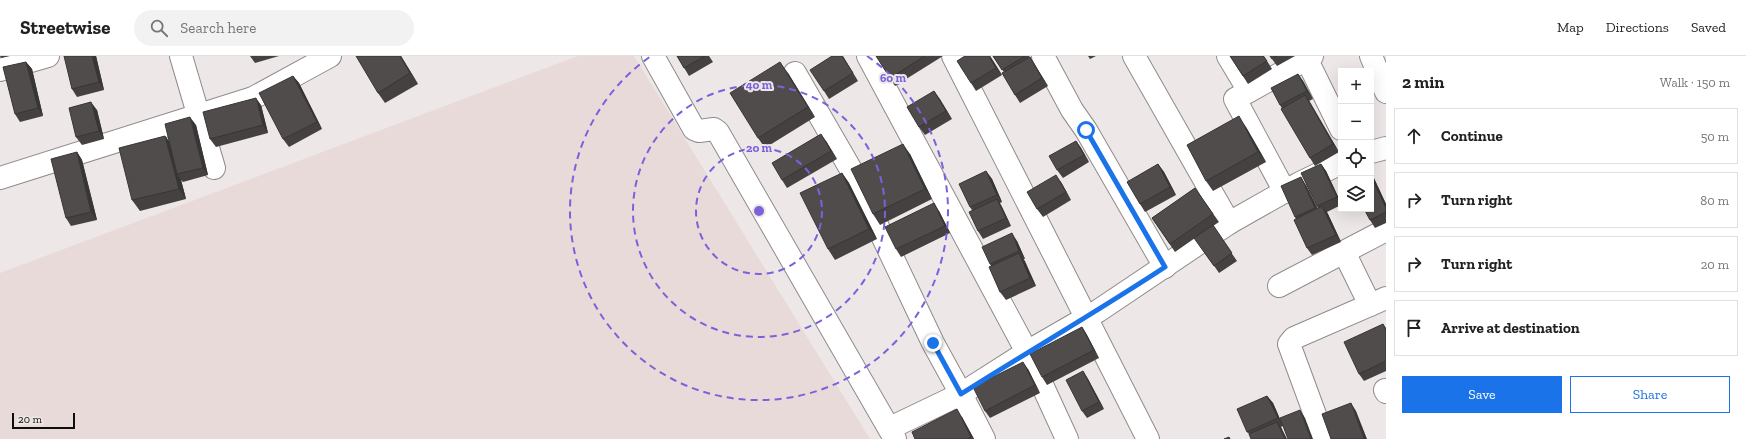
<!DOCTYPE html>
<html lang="en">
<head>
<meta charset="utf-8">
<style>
  :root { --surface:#fff; --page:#f2f2f2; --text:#222; --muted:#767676; --line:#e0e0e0; --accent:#1a73e8 }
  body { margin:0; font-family:"Zilla Slab",serif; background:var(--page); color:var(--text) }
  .controls { position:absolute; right:12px; top:12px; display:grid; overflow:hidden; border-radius:0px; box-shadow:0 4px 16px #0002 }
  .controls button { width:36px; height:36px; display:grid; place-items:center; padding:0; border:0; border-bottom:1px solid var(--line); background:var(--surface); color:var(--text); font:20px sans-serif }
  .scale { position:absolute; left:12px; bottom:10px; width:63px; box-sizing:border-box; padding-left:4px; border:2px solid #0f0e0e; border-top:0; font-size:11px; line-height:14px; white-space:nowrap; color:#0f0e0e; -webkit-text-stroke:3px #ede8e7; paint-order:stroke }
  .stop { position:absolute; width:12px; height:12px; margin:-9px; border:3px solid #1a73e8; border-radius:50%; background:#fff }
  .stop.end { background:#1a73e8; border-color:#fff; box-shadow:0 1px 4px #0008 }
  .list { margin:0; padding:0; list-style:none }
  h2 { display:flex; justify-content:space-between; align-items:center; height:52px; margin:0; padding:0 16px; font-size:17px }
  h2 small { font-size:13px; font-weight:400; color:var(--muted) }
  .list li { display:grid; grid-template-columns:26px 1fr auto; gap:12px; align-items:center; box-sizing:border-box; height:56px; margin:0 8px 8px; padding:0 8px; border:1px solid var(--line); border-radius:0px }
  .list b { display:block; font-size:15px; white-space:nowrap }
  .list em { font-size:13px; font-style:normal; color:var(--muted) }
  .actions { display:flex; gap:8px; padding:12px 16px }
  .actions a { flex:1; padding:9px 0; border:1px solid var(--accent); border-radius:0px; text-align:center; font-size:14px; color:var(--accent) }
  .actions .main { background:var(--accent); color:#fff }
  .icon { flex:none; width:22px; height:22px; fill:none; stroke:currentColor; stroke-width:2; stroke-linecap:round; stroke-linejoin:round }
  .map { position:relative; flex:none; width:1386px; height:383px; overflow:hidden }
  header { display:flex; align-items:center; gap:24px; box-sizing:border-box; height:56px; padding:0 20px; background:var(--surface); border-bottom:1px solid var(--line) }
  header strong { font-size:19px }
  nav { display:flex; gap:22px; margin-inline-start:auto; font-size:14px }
  .search { width:280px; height:36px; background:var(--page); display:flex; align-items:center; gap:10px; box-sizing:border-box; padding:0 14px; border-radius:22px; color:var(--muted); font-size:15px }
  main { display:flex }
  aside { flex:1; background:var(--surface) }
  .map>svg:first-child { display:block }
  .built { fill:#e8dad8 }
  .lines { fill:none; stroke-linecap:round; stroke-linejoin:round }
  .minor-casing { stroke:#908b8b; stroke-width:24 }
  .minor { stroke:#fff; stroke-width:22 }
  .wall { fill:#454141 }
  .shaded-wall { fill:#383535 }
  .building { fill:#504c4c; stroke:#383535 }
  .route { stroke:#1a73e8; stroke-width:5 }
  .ring { fill:none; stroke:#7c61dc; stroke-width:2; stroke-dasharray:7 5 }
  .centre { fill:#7c61dc; stroke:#ede8e7; stroke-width:2 }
  .ring-label { font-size:12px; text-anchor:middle; font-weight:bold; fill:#7c61dc; stroke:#ede8e7; stroke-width:4; stroke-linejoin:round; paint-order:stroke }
</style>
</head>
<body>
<header>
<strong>Streetwise</strong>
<div class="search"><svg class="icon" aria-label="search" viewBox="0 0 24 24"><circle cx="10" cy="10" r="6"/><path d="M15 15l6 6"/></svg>Search here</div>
<nav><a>Map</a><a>Directions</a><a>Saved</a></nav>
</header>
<main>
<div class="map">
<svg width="1386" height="383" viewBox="0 0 1386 383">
  <rect width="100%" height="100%" fill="#ede8e7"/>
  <polygon class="built" points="578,0 634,0 870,383 0,383 0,217"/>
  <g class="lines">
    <defs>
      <g id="minor">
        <polyline points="181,0 214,112"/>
        <polyline points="653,0 694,73 699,75 714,73 718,76 895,383"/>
        <polyline points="868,0 1027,296 1067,383"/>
        <polyline points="953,0 1148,383"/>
        <polyline points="1043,0 1072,54 1086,74 1165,211"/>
        <polyline points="1134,0 1229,167"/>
        <polyline points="1228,0 1249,35"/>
        <polyline points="1305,0 1341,73"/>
        <polyline points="1371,0 1386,36"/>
        <polyline points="0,14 48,0"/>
        <polyline points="795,17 850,112 933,287 961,338 984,383"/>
        <polyline points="1371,96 1386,92"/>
        <polyline points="0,122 253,42 330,0"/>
        <polyline points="1285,136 1235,43 1312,0"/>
        <polyline points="1344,196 1370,249"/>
        <polyline points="1279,230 1386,174"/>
        <polyline points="1385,334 1386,336"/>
        <polyline points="890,372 961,338 1027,296 1098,255 1229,167 1298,128 1341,107"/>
        <polyline points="1324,383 1289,288 1294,282 1386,242"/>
      </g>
    </defs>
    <use href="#minor" class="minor-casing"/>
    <use href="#minor" class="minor"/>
  </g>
  <g class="wall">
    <polygon points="0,0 10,0 1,2"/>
    <polygon points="96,0 104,34 77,41 72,33"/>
    <polygon points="250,0 279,0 255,7"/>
    <polygon points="401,0 418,28 385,47 378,37"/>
    <polygon points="677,0 709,0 713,6 689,20"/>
    <polygon points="843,0 858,25 829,43 824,35"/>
    <polygon points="877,0 943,0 895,30 890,22"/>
    <polygon points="990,0 1002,19 976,35 971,27"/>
    <polygon points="993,0 1029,0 1035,9 1048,30 1020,47 1015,39 1004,16"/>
    <polygon points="1088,0 1096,0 1090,3"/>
    <polygon points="1230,0 1264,0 1272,13 1248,28"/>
    <polygon points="1270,0 1295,0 1277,10"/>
    <polygon points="26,6 32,13 43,60 20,66 15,58"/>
    <polygon points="788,17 815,61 765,92 758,82"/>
    <polygon points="1298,18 1303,25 1313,43 1309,45 1339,96 1315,110 1310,102 1280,49"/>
    <polygon points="293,20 299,27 322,73 289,91 283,83"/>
    <polygon points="934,35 952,63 925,79 919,71"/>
    <polygon points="261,49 268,77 216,91 210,83"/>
    <polygon points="97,54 104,83 82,89 76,81"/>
    <polygon points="196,69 208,119 183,126 181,124 186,143 140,155 132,144 165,80 169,86"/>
    <polygon points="1246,71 1266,106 1213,135 1206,125"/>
    <polygon points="826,85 837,103 787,132 782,124"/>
    <polygon points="1076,85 1081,92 1089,106 1063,122 1057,114"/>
    <polygon points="77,96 82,104 97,164 71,170 66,162"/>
    <polygon points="910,98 932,143 880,169 873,158"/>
    <polygon points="1158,108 1164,116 1176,139 1145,156 1140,148"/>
    <polygon points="1321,108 1326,115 1341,147 1341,149 1327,156 1341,186 1312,199 1307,192 1295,161 1306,129 1317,153 1318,152 1317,150"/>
    <polygon points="986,115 992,123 1002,146 1000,147 1002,151 1011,170 983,183 978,175 972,154 970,151"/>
    <polygon points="1371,116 1386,148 1386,167 1375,172 1370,164"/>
    <polygon points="842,117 849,127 877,183 835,204 828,193"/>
    <polygon points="1061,126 1071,144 1043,161 1037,153"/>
    <polygon points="1195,132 1219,166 1213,170 1237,205 1219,217 1195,182 1175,196 1152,162"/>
    <polygon points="939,155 950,177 901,201 896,193"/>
    <polygon points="1017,185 1025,203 1023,203 1036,230 1006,244 1000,236 991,210 990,208"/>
    <polygon points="1383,268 1386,272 1386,315 1364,325 1359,318"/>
    <polygon points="1082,271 1087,279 1099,302 1047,329 1042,321"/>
    <polygon points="1028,313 1040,337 990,362 985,355"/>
    <polygon points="1083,315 1088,323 1104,353 1087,362 1082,355"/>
    <polygon points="1267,340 1273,347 1283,370 1281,371 1282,373 1249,378 1247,376"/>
    <polygon points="962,361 974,383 915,383"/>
  </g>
  <g class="shaded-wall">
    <polygon points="92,0 96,0 104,34 99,26"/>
    <polygon points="400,0 401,0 418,28 410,17"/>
    <polygon points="989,0 990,0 1002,19 996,12"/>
    <polygon points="1030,1 1035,9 1048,30 1042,22"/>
    <polygon points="26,6 32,13 43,60 38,52"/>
    <polygon points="780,6 788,17 815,61 808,51"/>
    <polygon points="1298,18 1303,25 1313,43 1307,35"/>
    <polygon points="293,20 299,27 322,73 317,66"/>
    <polygon points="934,35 940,43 952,63 946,55"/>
    <polygon points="1305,39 1310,46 1339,96 1333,88"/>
    <polygon points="256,42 261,49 268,77 263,69"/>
    <polygon points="91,46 97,54 104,83 99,75"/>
    <polygon points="1239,60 1246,71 1266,106 1258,96"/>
    <polygon points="190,61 196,69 208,119 203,112"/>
    <polygon points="821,78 826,85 837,103 831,95"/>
    <polygon points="165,80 173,90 177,118 181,124 186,143 179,133"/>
    <polygon points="1076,85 1081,92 1089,106 1084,99"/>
    <polygon points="903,88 910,98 932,143 925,133"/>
    <polygon points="77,96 82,104 97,164 91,156"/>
    <polygon points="1158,108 1164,116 1176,139 1170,131"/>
    <polygon points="1321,108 1326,115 1341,147 1337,141"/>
    <polygon points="986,115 992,123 1002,146 997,139"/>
    <polygon points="1371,116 1386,148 1386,152 1371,120"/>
    <polygon points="842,117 849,127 877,183 869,173"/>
    <polygon points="1056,119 1061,126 1071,144 1066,136"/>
    <polygon points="1301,121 1306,129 1321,159 1315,152"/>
    <polygon points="997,143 1002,151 1011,170 1006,162"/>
    <polygon points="934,147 939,155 950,177 945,170"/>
    <polygon points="1322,150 1328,158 1341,186 1336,179"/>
    <polygon points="1012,177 1017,185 1025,203 1019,195"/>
    <polygon points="1019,197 1025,205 1036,230 1030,222"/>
    <polygon points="1082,271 1087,279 1099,302 1094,294"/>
    <polygon points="1023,306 1028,313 1040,337 1035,329"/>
    <polygon points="1083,315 1088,323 1104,353 1099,346"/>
    <polygon points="1267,340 1273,347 1283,370 1278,362"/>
    <polygon points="1351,347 1356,355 1367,383 1364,383"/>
    <polygon points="957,353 962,361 974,383 973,383 971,381"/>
    <polygon points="1300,354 1305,362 1313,383 1311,383"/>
    <polygon points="1277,366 1282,373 1287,383 1285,383"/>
  </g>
  <g class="building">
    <polygon points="64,0 92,0 99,26 72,33"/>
    <polygon points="356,0 400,0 410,17 378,37"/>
    <polygon points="677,0 705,0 684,12"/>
    <polygon points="832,0 842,0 853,17 824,35 810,14"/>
    <polygon points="876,0 925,0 890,22"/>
    <polygon points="965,0 989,0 996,12 971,27 957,5"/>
    <polygon points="993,0 1025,0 1002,14"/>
    <polygon points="1230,0 1263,0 1267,5 1243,20"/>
    <polygon points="1270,0 1277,0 1272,3"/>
    <polygon points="1030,1 1042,22 1015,39 1002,17"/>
    <polygon points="26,6 38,52 15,58 3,11"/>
    <polygon points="780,6 808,51 758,82 730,37"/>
    <polygon points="1298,18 1307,35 1280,49 1271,32"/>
    <polygon points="293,20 317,66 283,83 259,37"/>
    <polygon points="934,35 946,55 919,71 907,51"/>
    <polygon points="1305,39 1333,88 1310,102 1281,53"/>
    <polygon points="256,42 263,69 210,83 203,56"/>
    <polygon points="91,46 99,75 76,81 69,52"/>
    <polygon points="1239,60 1258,96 1206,125 1187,89"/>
    <polygon points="190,61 203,112 177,118 165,68"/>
    <polygon points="821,78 831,95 782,124 772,107"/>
    <polygon points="165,80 179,133 132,144 119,92"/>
    <polygon points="1076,85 1084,99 1057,114 1049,100"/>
    <polygon points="903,88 925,133 873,158 851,113"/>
    <polygon points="77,96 91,156 66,162 51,103"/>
    <polygon points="1158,108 1170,131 1140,148 1127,126"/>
    <polygon points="1321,108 1337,141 1317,150 1301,117"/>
    <polygon points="986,115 997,139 970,151 959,128"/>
    <polygon points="842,117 869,173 828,193 800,137"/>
    <polygon points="1056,119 1066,136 1037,153 1027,136"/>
    <polygon points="1371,120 1386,152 1386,156 1370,164 1364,153 1371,153"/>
    <polygon points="1301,121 1315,152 1295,161 1281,130"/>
    <polygon points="1195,132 1213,158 1170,188 1152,162"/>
    <polygon points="997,143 1006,162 978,175 969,156"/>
    <polygon points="934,147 945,170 896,193 885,171"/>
    <polygon points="1322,150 1336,179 1307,192 1294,164"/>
    <polygon points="1213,169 1232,197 1214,210 1194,182"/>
    <polygon points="1012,177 1019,195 990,208 982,191"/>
    <polygon points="1019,197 1030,222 1000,236 989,211"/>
    <polygon points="1383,268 1386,274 1386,305 1359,318 1344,286"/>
    <polygon points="1082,271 1094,294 1042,321 1030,298"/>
    <polygon points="1023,306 1035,329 985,355 973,331"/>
    <polygon points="1083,315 1099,346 1082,355 1066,324"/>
    <polygon points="1267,340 1278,362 1247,376 1237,353"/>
    <polygon points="1351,347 1364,383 1331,383 1322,358"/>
    <polygon points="957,353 971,381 967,383 915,383 912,376"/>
    <polygon points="1300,354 1311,383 1288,383 1280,362"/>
    <polygon points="1277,366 1285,383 1251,383 1249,378"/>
    <polygon points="1229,381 1230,383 1224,383"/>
  </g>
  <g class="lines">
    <path class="route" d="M933,287L961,338C1029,295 1098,255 1165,211L1086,74"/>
  </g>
  <g class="ring">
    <circle cx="759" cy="155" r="63"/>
    <circle cx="759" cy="155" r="126"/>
    <path d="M867 0A189 189 0 1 1 651 0"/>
  </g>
  <circle cx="759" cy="155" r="6" class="centre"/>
  <g class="ring-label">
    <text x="893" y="26">60 m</text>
    <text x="759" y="33">40 m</text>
    <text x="759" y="96">20 m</text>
  </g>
</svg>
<div class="controls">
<button>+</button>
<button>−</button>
<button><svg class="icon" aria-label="locate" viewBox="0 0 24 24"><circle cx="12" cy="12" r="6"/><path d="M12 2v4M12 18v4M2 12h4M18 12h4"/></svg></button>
<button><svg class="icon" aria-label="layers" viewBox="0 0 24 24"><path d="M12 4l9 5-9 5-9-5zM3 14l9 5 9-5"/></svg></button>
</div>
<div class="scale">20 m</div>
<div class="stop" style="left:1086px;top:74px"></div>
<div class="stop end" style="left:933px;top:287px"></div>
</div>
<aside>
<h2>2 min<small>Walk · 150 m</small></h2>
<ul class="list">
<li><svg class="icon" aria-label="ahead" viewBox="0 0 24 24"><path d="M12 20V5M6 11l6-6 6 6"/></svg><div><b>Continue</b></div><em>50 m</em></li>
<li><svg class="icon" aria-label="right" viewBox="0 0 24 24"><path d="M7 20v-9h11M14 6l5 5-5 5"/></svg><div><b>Turn right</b></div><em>80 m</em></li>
<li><svg class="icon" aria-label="right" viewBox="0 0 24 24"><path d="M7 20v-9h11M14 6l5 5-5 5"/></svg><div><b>Turn right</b></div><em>20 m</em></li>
<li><svg class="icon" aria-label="arrive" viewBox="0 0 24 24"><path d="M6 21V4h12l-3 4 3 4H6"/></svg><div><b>Arrive at destination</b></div></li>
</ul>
<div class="actions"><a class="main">Save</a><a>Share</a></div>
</aside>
</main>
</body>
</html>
